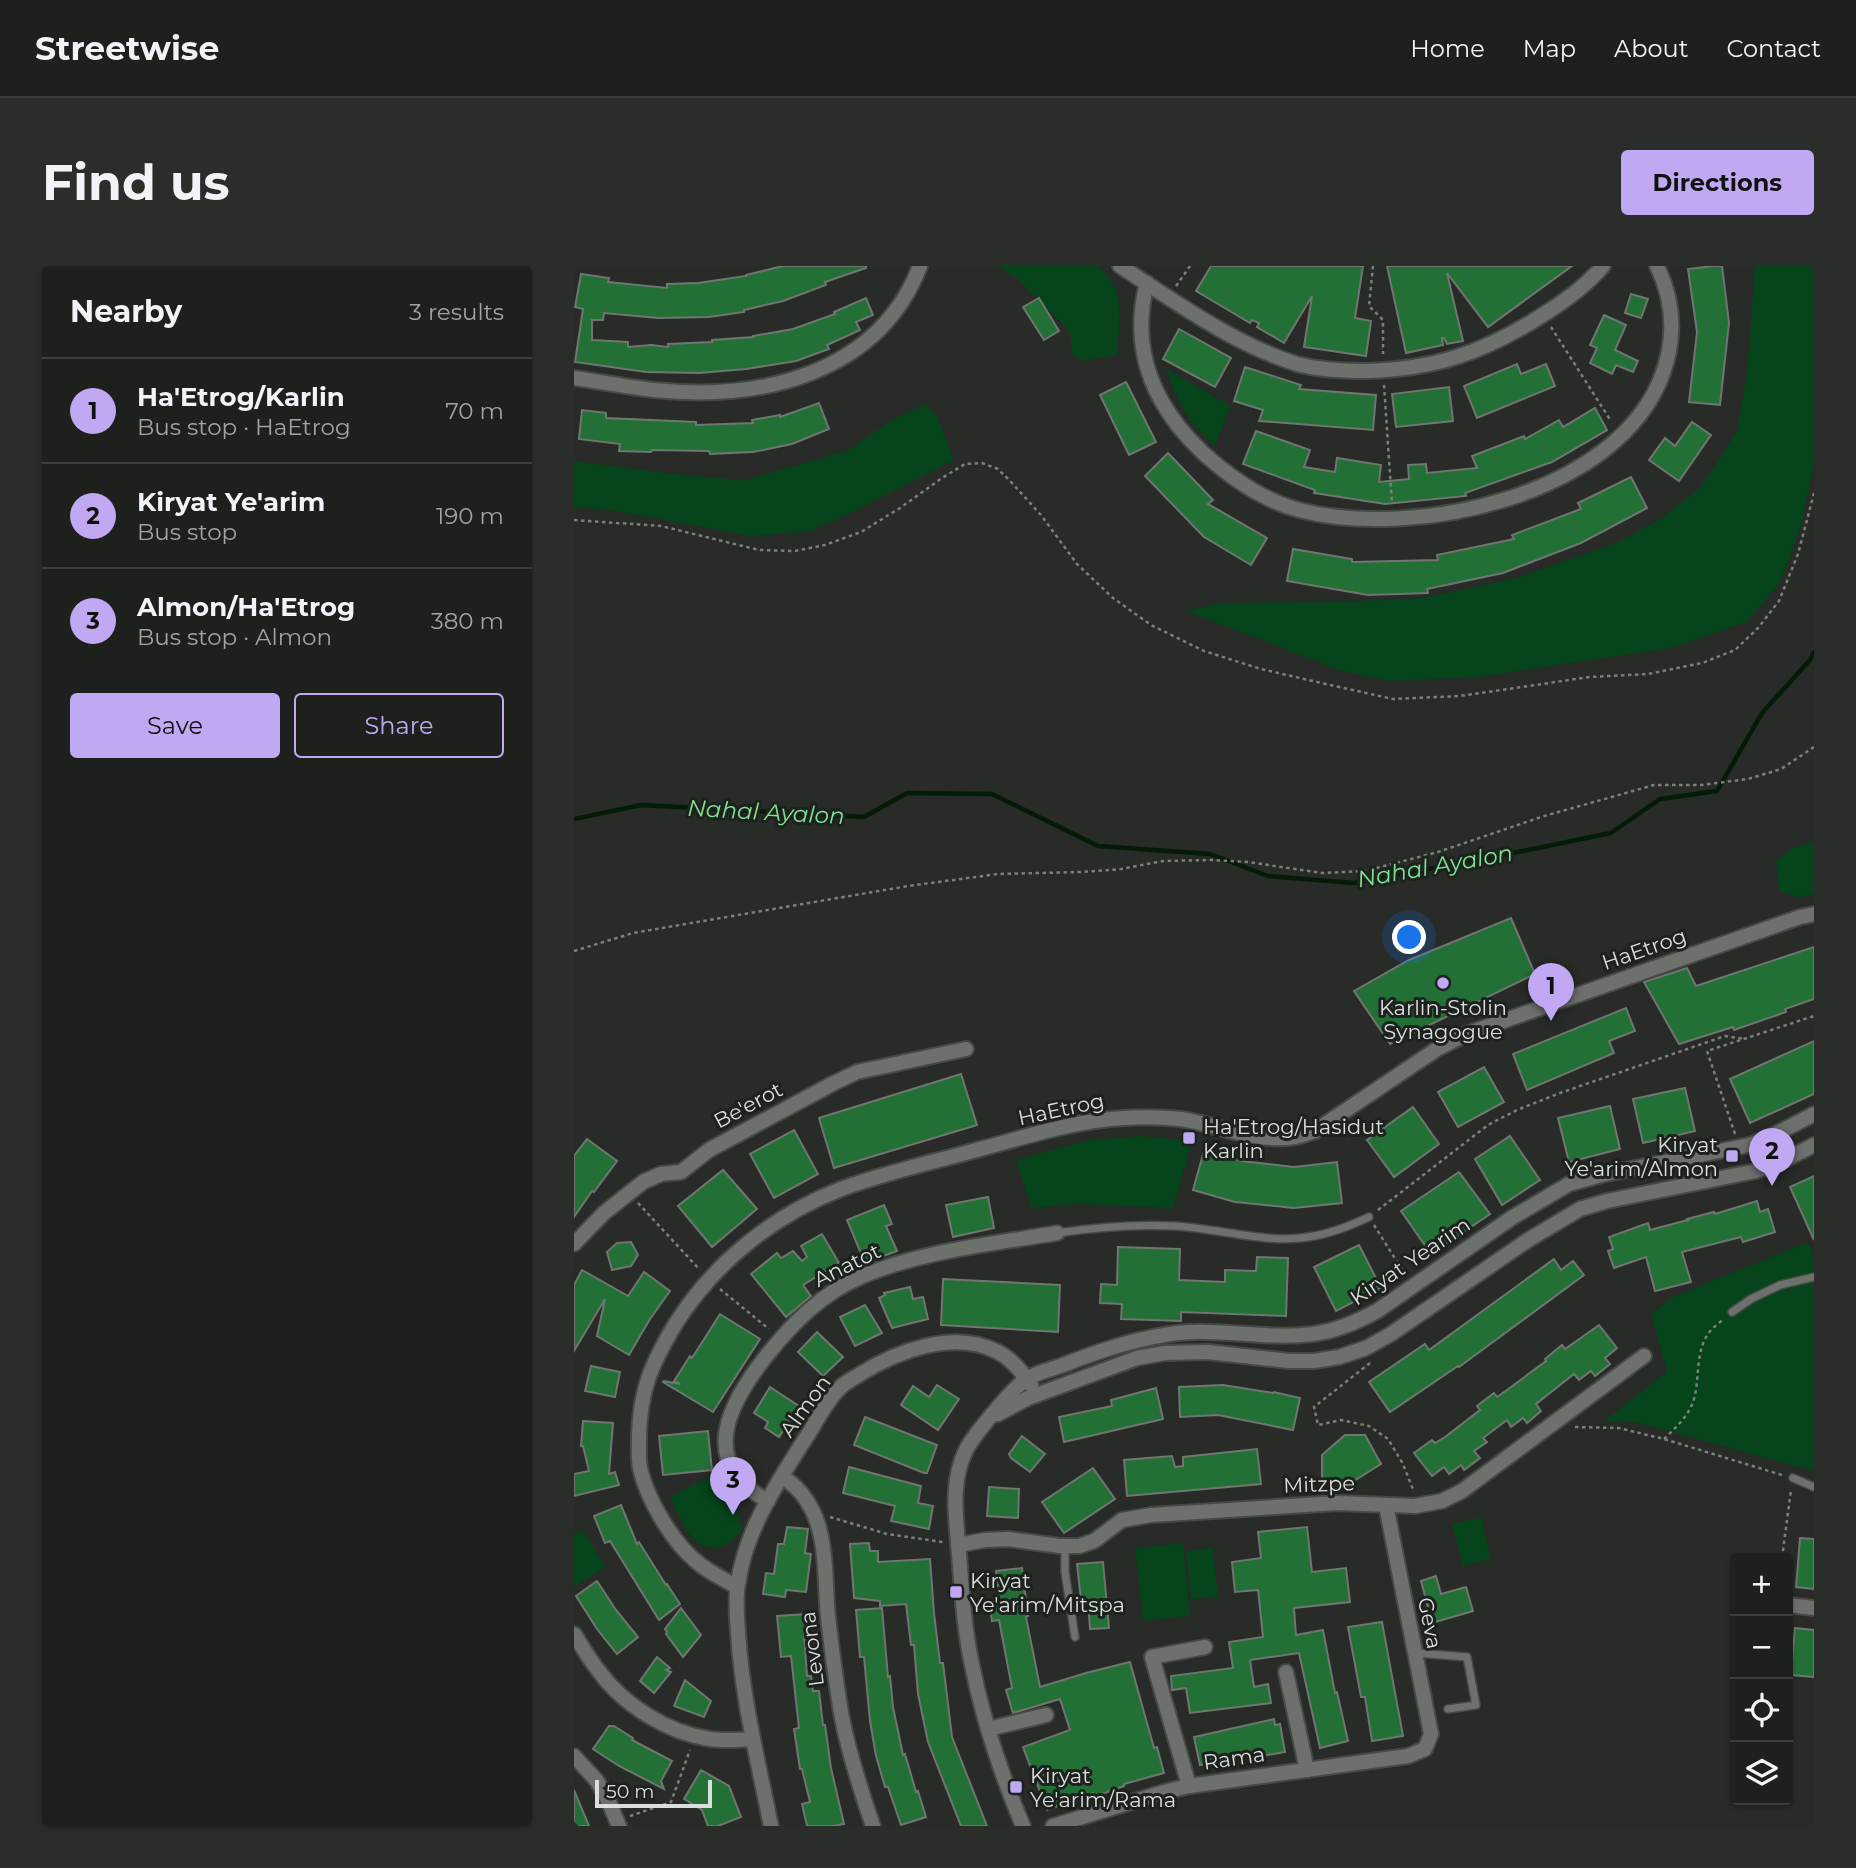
<!DOCTYPE html>
<html lang="en">
<head>
<meta charset="utf-8">
<style>
  :root { --surface:#1e201e; --page:#2b2d2b; --text:#f1f3f6; --muted:#a1a3a4; --line:#3c3e3c; --accent:#c0a8f3 }
  body { margin:0; font-family:Montserrat,sans-serif; background:var(--page); color:var(--text) }
  .controls { position:absolute; right:21px; bottom:21px; display:grid; overflow:hidden; border-radius:7px; box-shadow:0 2px 5px #0004 }
  .controls button { width:63px; height:63px; display:grid; place-items:center; padding:0; border:0; border-bottom:2px solid var(--line); background:var(--surface); color:var(--text); font:35px sans-serif }
  .scale { position:absolute; left:21px; bottom:18px; width:117px; box-sizing:border-box; padding-left:7px; border:4px solid #dbdedc; border-top:0; font-size:19px; line-height:24px; white-space:nowrap; color:#dbdedc; -webkit-text-stroke:5px #1e221f; paint-order:stroke }
  .you { position:absolute; left:836px; top:672px; width:24px; height:24px; margin:-18px; border:5px solid #fff; border-radius:50%; background:#1a73e8; box-shadow:0 0 0 10px #1a73e833 }
  .badge { display:grid; place-items:center; width:46px; height:46px; border-radius:50%; background:var(--accent); color:#111; font-size:23px; font-weight:700 }
  .pin { position:absolute; translate:-50% -58px; filter:drop-shadow(0 2px 4px #0008) }
  .pin::after { content:''; position:absolute; top:37px; width:24px; height:21px; background:inherit; clip-path:polygon(0 0,100% 0,50% 100%) }
  .list { margin:0; padding:0; list-style:none }
  h2 { display:flex; justify-content:space-between; align-items:center; height:91px; margin:0; padding:0 28px; font-size:30px }
  h2 small { font-size:23px; font-weight:400; color:var(--muted) }
  .list li { display:grid; grid-template-columns:46px 1fr auto; gap:21px; align-items:center; box-sizing:border-box; height:105px; padding:0 28px; border-top:2px solid var(--line) }
  .list b { display:block; font-size:26px; white-space:nowrap }
  .list p { margin:0; font-size:23px; white-space:nowrap; color:var(--muted) }
  .list em { font-size:23px; font-style:normal; color:var(--muted) }
  .actions { display:flex; gap:14px; padding:21px 28px }
  .actions a { flex:1; padding:16px 0; border:2px solid var(--accent); border-radius:7px; text-align:center; font-size:24px; color:var(--accent) }
  .actions .main { background:var(--accent); color:#111 }
  .icon { flex:none; width:38px; height:38px; fill:none; stroke:currentColor; stroke-width:2; stroke-linecap:round; stroke-linejoin:round }
  .map { position:relative; flex:none; width:1240px; height:1560px; overflow:hidden; border-radius:7px }
  header { display:flex; align-items:center; gap:42px; box-sizing:border-box; height:98px; padding:0 35px; background:var(--surface); border-bottom:2px solid var(--line) }
  header strong { font-size:33px }
  nav { display:flex; gap:38px; margin-inline-start:auto; font-size:24px }
  .intro { display:flex; align-items:center; justify-content:space-between; box-sizing:border-box; height:168px; padding:0 42px }
  h1 { margin:0; font-size:49px }
  .button { padding:18px 32px; border-radius:7px; background:var(--accent); color:#111; font-size:24px; font-weight:700 }
  main { display:flex; gap:42px; padding:0 42px }
  aside { flex:1; background:var(--surface); border-radius:7px; box-shadow:0 2px 5px #0004 }
  .map>svg:first-child { display:block }
  .green { fill:#06441b }
  .lines { fill:none; stroke-linecap:round; stroke-linejoin:round }
  .stream { stroke:#041b08; stroke-width:4.5 }
  .building { fill:#237037; stroke:#717571; stroke-width:2 }
  .lane-casing { stroke:#464946; stroke-width:10 }
  .street-casing { stroke:#464946; stroke-width:18 }
  .path { stroke:#7c7f7c; stroke-width:2.5; stroke-dasharray:3.5 3.5; stroke-linecap:butt }
  .lane { stroke:#6d716d; stroke-width:7 }
  .street { stroke:#6d716d; stroke-width:14 }
  .poi-dot { fill:#c0a8f3; stroke:#1e221f; stroke-width:2.5 }
  .labels { text-anchor:middle; dominant-baseline:central; stroke-width:6; stroke-linejoin:round; paint-order:stroke }
  .street-label { font-size:21px; fill:#dbdedc; stroke:#1e221f }
  .poi-label { font-size:21px; fill:#dbdedc; stroke:#1e221f; text-anchor:start }
  .water-label { font-size:23px; font-style:italic; fill:#7ee291; stroke:#1e221f }
</style>
</head>
<body>
<header>
<strong>Streetwise</strong>
<nav><a>Home</a><a>Map</a><a>About</a><a>Contact</a></nav>
</header>
<div class="intro"><h1>Find us</h1><a class="button">Directions</a></div>
<main>
<aside>
<h2>Nearby<small>3 results</small></h2>
<ul class="list">
<li><span class="badge">1</span><div><b>Ha'Etrog/Karlin</b><p>Bus stop · HaEtrog</p></div><em>70 m</em></li>
<li><span class="badge">2</span><div><b>Kiryat Ye'arim</b><p>Bus stop</p></div><em>190 m</em></li>
<li><span class="badge">3</span><div><b>Almon/Ha'Etrog</b><p>Bus stop · Almon</p></div><em>380 m</em></li>
</ul>
<div class="actions"><a class="main">Save</a><a>Share</a></div>
</aside>
<div class="map">
<svg width="1240" height="1560" viewBox="0 0 1240 1560">
  <rect width="100%" height="100%" fill="#282b28"/>
  <g class="green">
    <path d="M424,0H522C554,21 545,56 543,89L507,95L498,87L496,66L443,12Z"/>
    <polygon points="1181,0 1240,0 1240,198 1226,264 1205,318 1172,356 1096,382 904,411 816,415 768,405 612,345 646,337 760,336 849,332 942,312 1042,277 1085,254 1127,221 1163,165 1173,106"/>
    <polygon points="591,102 657,140 640,180 619,158 605,136"/>
    <polygon points="351,138 362,148 380,194 277,247 233,266 176,270 37,244 0,241 0,195 108,209 172,214 275,184 313,157"/>
    <polygon points="1240,576 1240,628 1224,632 1205,624 1202,596 1218,582"/>
    <polygon points="566,870 618,875 599,942 504,938 458,942 442,894 513,874"/>
    <polygon points="1234,976 1240,989 1240,1205 1061,1156 1030,1155 1093,1106 1077,1048 1101,1030"/>
    <polygon points="144,1206 158,1229 169,1264 158,1274 144,1283 125,1278 112,1264 96,1231"/>
    <polygon points="907,1251 917,1293 889,1300 878,1258"/>
    <polygon points="9,1264 31,1301 0,1321 0,1268"/>
    <polygon points="609,1277 616,1350 569,1355 561,1282"/>
    <polygon points="639,1282 644,1331 617,1333 612,1285"/>
  </g>
  <g class="lines">
    <polyline class="stream" points="0,553 67,539 290,551 333,527 418,528 524,580 636,588 694,610 780,617 924,590 1037,567 1086,533 1143,525 1188,447 1236,394 1240,386"/>
  </g>
  <g class="building">
    <polygon points="209,0 292,0 292,2 251,16 252,19 209,35 170,44 170,46 135,51 84,52 30,47 29,54 18,54 18,74 54,76 54,81 77,79 94,81 94,78 138,76 138,74 179,71 179,70 219,63 261,48 260,46 292,32 299,49 282,56 286,64 253,79 255,83 222,95 172,103 126,107 72,106 1,96 9,43 1,41 7,8 35,12 34,16 93,22 93,18 124,17 172,10 172,9"/>
    <polygon points="637,0 789,0 781,52 797,55 792,90 730,81 738,30 710,77 683,61 685,57 678,54 676,57 622,25"/>
    <polygon points="813,0 998,0 914,61 873,7 889,75 873,78 870,72 868,72 869,79 832,87"/>
    <polygon points="1139,0 1148,0 1155,57 1146,139 1115,136 1123,66 1114,3"/>
    <polygon points="1057,28 1074,33 1067,52 1051,47"/>
    <polygon points="465,32 485,65 470,74 449,41"/>
    <polygon points="1030,49 1052,59 1041,84 1064,95 1059,106 1042,99 1038,108 1016,97 1023,82 1016,79"/>
    <polygon points="605,63 657,92 641,121 589,93"/>
    <polygon points="943,98 947,108 972,98 981,120 903,152 890,120"/>
    <polygon points="671,101 727,119 725,123 802,129 799,164 685,155 689,144 660,135"/>
    <polygon points="552,116 582,176 555,189 526,129"/>
    <polygon points="875,121 879,155 822,161 818,128"/>
    <polygon points="245,137 255,163 218,178 179,186 136,188 135,185 78,184 77,186 45,185 46,178 5,173 8,144 32,147 32,152 122,156 122,159 179,157 178,154 206,149 206,151"/>
    <polygon points="1021,142 1033,164 978,196 891,227 892,230 811,238 740,227 741,224 669,198 682,165 736,184 730,201 761,206 763,192 807,199 805,216 835,213 834,199 852,198 853,207 903,202 898,190 950,170 951,173 985,154 989,161"/>
    <polygon points="1118,156 1137,169 1105,215 1075,194 1091,172 1101,180"/>
    <polygon points="594,187 639,234 634,238 693,272 677,299 630,271 571,210"/>
    <polygon points="1057,211 1073,242 1007,277 929,307 853,323 854,327 794,329 713,315 719,283 778,293 778,296 864,294 863,289 940,273 938,269 1007,243 1004,237"/>
    <polygon points="937,652 961,708 816,778 780,725 835,694"/>
    <polygon points="1240,681 1240,733 1211,743 1212,746 1160,764 1159,761 1105,778 1070,716 1113,702 1122,720"/>
    <polygon points="1052,742 1061,765 1035,775 1040,787 953,824 939,788"/>
    <polygon points="1240,775 1240,828 1176,857 1156,813"/>
    <polygon points="910,801 930,836 884,861 864,826"/>
    <polygon points="387,808 403,859 260,902 245,852"/>
    <polygon points="1111,822 1121,865 1069,877 1059,833"/>
    <polygon points="1036,840 1046,883 995,896 984,852"/>
    <polygon points="839,841 865,878 820,911 793,874"/>
    <polygon points="220,864 244,908 200,932 176,888"/>
    <polygon points="936,870 966,914 928,939 901,893"/>
    <polygon points="13,873 43,895 20,926 18,925 0,951 0,890"/>
    <polygon points="630,885 668,895 720,901 763,896 768,937 720,942 661,936 619,924"/>
    <polygon points="149,904 183,943 138,981 104,940"/>
    <polygon points="885,906 916,948 857,988 827,945"/>
    <polygon points="1240,910 1240,974 1216,921"/>
    <polygon points="414,931 420,962 379,971 372,939"/>
    <polygon points="1183,935 1186,946 1194,943 1201,966 1169,976 1167,971 1108,986 1117,1016 1081,1025 1072,991 1040,1002 1034,985 1039,983 1035,971 1074,957 1076,964 1114,954 1113,953 1140,946 1141,948"/>
    <polygon points="310,939 318,958 312,960 323,985 291,997 273,954"/>
    <polygon points="248,968 265,997 229,1019 237,1030 212,1051 177,1008 203,987 207,992 219,985 228,995 233,991 227,980"/>
    <polygon points="57,976 64,989 57,1000 38,1004 33,986 43,977"/>
    <polygon points="785,979 807,1022 762,1045 740,1001"/>
    <polygon points="544,981 606,983 605,1014 651,1016 651,1004 682,1005 683,991 714,992 712,1050 607,1046 607,1055 547,1053 548,1038 526,1037 527,1018 543,1019"/>
    <polygon points="980,993 987,1004 999,995 1010,1009 885,1101 884,1100 816,1146 795,1116 851,1078 855,1084"/>
    <polygon points="8,1004 54,1030 70,1006 96,1025 76,1053 55,1089 23,1070 31,1033 0,1085 0,1019"/>
    <polygon points="369,1013 486,1019 484,1066 367,1059"/>
    <polygon points="336,1021 339,1033 349,1031 354,1053 318,1062 305,1032 311,1029 310,1027"/>
    <polygon points="291,1039 308,1067 281,1080 266,1051"/>
    <polygon points="146,1048 186,1073 139,1146 89,1116 90,1115 106,1118 100,1115 116,1090 118,1092"/>
    <polygon points="1025,1059 1043,1082 1031,1092 1036,1098 1021,1110 1017,1105 1005,1114 1000,1108 962,1138 967,1145 953,1157 949,1152 937,1161 933,1154 909,1172 913,1176 900,1185 906,1192 890,1204 887,1199 875,1208 870,1201 858,1210 840,1187 858,1174 861,1177 871,1171 906,1144 903,1140 920,1127 923,1131 933,1124 972,1095 971,1093 988,1079 991,1083"/>
    <polygon points="243,1066 269,1091 249,1110 224,1086"/>
    <polygon points="17,1100 46,1106 41,1131 11,1125"/>
    <polygon points="363,1119 385,1133 364,1164 327,1139 339,1120 355,1131"/>
    <polygon points="649,1119 699,1127 700,1126 726,1132 719,1164 644,1149 606,1151 605,1121"/>
    <polygon points="196,1121 225,1140 205,1171 191,1162 194,1156 180,1147"/>
    <polygon points="582,1122 589,1153 490,1176 485,1151 538,1140 537,1134"/>
    <polygon points="291,1151 363,1179 353,1207 350,1207 280,1179"/>
    <polygon points="9,1155 39,1157 35,1208 41,1206 45,1219 0,1230 0,1208 15,1205 9,1180 7,1180"/>
    <polygon points="134,1165 138,1204 89,1209 85,1170"/>
    <polygon points="771,1169 791,1169 807,1198 772,1220 748,1213 748,1189"/>
    <polygon points="448,1170 471,1188 456,1206 437,1192 435,1188"/>
    <polygon points="683,1183 687,1218 553,1230 550,1194 598,1190 601,1201 609,1200 609,1191"/>
    <polygon points="275,1201 347,1220 344,1237 359,1240 355,1263 317,1255 321,1240 269,1227"/>
    <polygon points="519,1202 541,1233 490,1267 468,1236"/>
    <polygon points="415,1221 445,1223 444,1252 413,1250"/>
    <polygon points="47,1239 63,1278 65,1276 92,1319 93,1318 106,1338 85,1354 36,1275 31,1277 20,1250"/>
    <polygon points="213,1261 234,1263 231,1287 237,1288 232,1326 212,1324 211,1331 189,1328 192,1307 200,1308 204,1278 210,1278"/>
    <polygon points="733,1261 738,1306 772,1302 776,1336 720,1342 722,1369 749,1364 761,1427 763,1426 774,1475 746,1482 725,1387 676,1394 680,1421 694,1418 697,1437 616,1447 612,1422 598,1424 597,1410 659,1402 655,1376 689,1371 684,1324 661,1326 658,1296 687,1292 684,1266"/>
    <polygon points="1226,1272 1240,1273 1240,1323 1222,1321"/>
    <polygon points="295,1277 296,1285 304,1285 304,1296 356,1293 360,1347 366,1397 369,1397 378,1471 413,1560 387,1560 354,1476 344,1428 340,1379 337,1379 332,1338 306,1340 306,1335 280,1332 276,1278"/>
    <polygon points="529,1296 535,1362 516,1363 514,1333 507,1334 503,1298"/>
    <polygon points="448,1302 454,1350 452,1351 466,1421 512,1407 556,1396 580,1482 583,1481 590,1507 550,1518 550,1520 520,1531 519,1527 473,1544 449,1481 496,1464 486,1433 439,1447 432,1424 438,1422 425,1354 418,1355 415,1335 425,1334 422,1305"/>
    <polygon points="862,1310 867,1328 892,1321 899,1345 858,1357 847,1315"/>
    <polygon points="23,1315 42,1344 64,1371 43,1388 23,1363 2,1330"/>
    <polygon points="107,1342 127,1369 109,1391 92,1368 93,1366 91,1363"/>
    <polygon points="308,1342 314,1411 316,1410 319,1441 329,1489 331,1488 342,1526 344,1525 352,1551 327,1559 314,1521 311,1521 302,1490 296,1455 290,1391 286,1391 282,1344"/>
    <polygon points="233,1348 235,1367 230,1367 233,1410 237,1410 239,1425 245,1425 249,1459 251,1459 257,1502 270,1558 260,1560 233,1560 228,1538 236,1536 228,1503 226,1503 220,1463 225,1462 217,1390 207,1391 203,1350"/>
    <polygon points="808,1356 829,1470 798,1475 791,1431 787,1431 774,1361"/>
    <polygon points="1221,1362 1240,1364 1240,1411 1217,1409"/>
    <polygon points="83,1391 96,1402 92,1404 97,1406 80,1427 66,1415"/>
    <polygon points="111,1414 137,1435 130,1451 100,1440"/>
    <polygon points="700,1453 701,1459 706,1458 711,1486 677,1492 676,1488 626,1499 620,1471"/>
    <polygon points="35,1460 40,1460 59,1472 58,1474 98,1495 87,1515 90,1523 45,1500 19,1483"/>
    <polygon points="127,1504 155,1520 167,1551 144,1560 134,1560 128,1544 110,1533"/>
    <polygon points="0,1525 0,1524 15,1560 0,1560"/>
  </g>
  <g class="lines">
    <defs>
      <g id="lane">
        <path d="M483,967C522,961 561,958 601,960C642,962 693,978 734,971C756,968 776,960 795,951"/>
        <polyline points="1158,1046 1177,1033 1206,1019 1240,1011"/>
        <polyline points="1219,1212 1240,1221"/>
        <polyline points="491,1280 491,1306 501,1371"/>
        <polyline points="842,1387 893,1391 902,1439 874,1443"/>
      </g>
      <g id="street">
        <path d="M546,0C602,36 659,78 723,98C745,104 769,105 792,105C861,103 909,87 967,50C990,36 1011,21 1029,0"/>
        <path d="M573,17C559,70 571,118 605,161C633,196 682,233 725,244C839,274 1045,230 1089,107C1102,70 1100,35 1083,0"/>
        <path d="M0,112C27,116 53,121 80,124C185,135 304,109 346,0"/>
        <polyline points="0,978 30,947 69,916 87,908 107,906 135,884 260,817 283,806 392,783"/>
        <polyline points="424,1148 454,1132 563,1092 591,1087 634,1086 715,1095 740,1095 765,1091 792,1082 817,1068 954,974 1006,943 1033,935 1182,905 1205,897 1240,879"/>
        <path d="M208,1211C228,1222 241,1244 246,1266C253,1293 251,1323 254,1351C258,1385 262,1419 268,1452C275,1488 287,1525 299,1560"/>
        <path d="M194,1235C123,1197 154,1138 193,1089C219,1057 247,1028 286,1011C347,985 418,978 483,967"/>
        <polyline points="384,1279 411,1274 434,1273 486,1280 505,1280 520,1275 548,1254 577,1249 763,1237 841,1240 868,1235 888,1225 1070,1090"/>
        <path d="M163,1321C150,1313 134,1306 123,1296C98,1276 73,1233 66,1202C64,1192 65,1180 65,1170C66,1123 78,1097 102,1057C141,996 200,949 267,923C310,907 355,897 399,885C448,872 498,855 549,852C567,851 588,851 607,853C644,859 682,877 721,871C728,870 734,867 741,865L863,783L892,768L1226,651L1240,648"/>
        <polyline points="1214,1339 1240,1342"/>
        <path d="M0,1368C8,1380 15,1393 24,1404C49,1439 94,1467 136,1473C150,1475 165,1474 179,1473"/>
        <polyline points="712,1406 733,1504"/>
        <polyline points="414,1463 472,1449"/>
        <polyline points="0,1490 23,1515 34,1534 45,1560"/>
        <polyline points="615,1520 578,1391 631,1381"/>
        <path d="M197,1560C184,1495 168,1432 164,1366C163,1351 161,1334 164,1318C171,1264 204,1216 233,1170C243,1155 252,1135 266,1122C270,1117 277,1114 283,1110C322,1085 380,1063 424,1086C438,1093 448,1106 457,1119"/>
        <path d="M449,1560C427,1508 409,1454 398,1399C390,1362 388,1325 385,1288C382,1253 376,1216 392,1184C399,1170 441,1119 454,1112C465,1106 478,1103 489,1099C525,1085 557,1074 596,1068C643,1061 691,1074 739,1068C762,1065 783,1056 803,1045L939,951L995,918L1027,909L1175,879L1194,872L1240,848"/>
        <polyline points="479,1560 590,1526 615,1520 834,1490 851,1483 857,1468 812,1239"/>
      </g>
    </defs>
    <use href="#lane" class="lane-casing"/>
    <use href="#street" class="street-casing"/>
    <g class="path">
      <polyline points="799,0 795,40 809,54 809,88"/>
      <polyline points="602,20 616,0"/>
      <polyline points="977,61 1037,155"/>
      <polyline points="810,119 818,238"/>
      <polyline points="0,254 87,260 185,284 221,285 251,279 287,266 326,242 368,212 391,198 408,197 424,203 437,216 467,249 503,298 539,332 577,359 630,385 687,403 756,419 819,433 886,430 1016,411 1074,408 1128,397 1161,384 1184,362 1205,335 1224,288 1240,227"/>
      <polyline points="0,685 59,667 334,620 424,608 508,606 547,603 589,595 637,594 674,596 748,607 791,605 864,586 967,551 1080,519 1127,519 1174,513 1207,503 1240,481"/>
      <polyline points="1161,868 1133,785 1240,750"/>
      <polyline points="64,937 126,1004"/>
      <polyline points="804,944 914,859 943,844 986,827 1151,770 1171,773"/>
      <polyline points="800,959 830,1007"/>
      <polyline points="146,1023 195,1063"/>
      <polyline points="796,1097 740,1141 744,1159 767,1154 795,1160 814,1173 829,1198 840,1226"/>
      <polyline points="1001,1161 1045,1162 1090,1173 1208,1209"/>
      <path d="M1090,1173C1102,1161 1115,1150 1120,1133C1126,1112 1121,1087 1134,1068C1138,1062 1145,1057 1150,1053"/>
      <polyline points="256,1251 313,1268 369,1276"/>
      <polyline points="1208,1292 1217,1224"/>
      <polyline points="56,1550 97,1536 116,1484"/>
    </g>
    <use href="#lane" class="lane"/>
    <use href="#street" class="street"/>
  </g>
  <g class="poi-dot">
    <circle cx="869" cy="717" r="7"/>
    <rect x="608" y="865" width="14" height="14" rx="3.5"/>
    <rect x="1151" y="883" width="14" height="14" rx="3.5"/>
    <rect x="375" y="1319" width="14" height="14" rx="3.5"/>
    <rect x="435" y="1514" width="14" height="14" rx="3.5"/>
  </g>
  <g class="labels">
    <g class="street-label">
      <text transform="translate(1070 683) rotate(-19)">HaEtrog</text>
      <text transform="translate(174 839) rotate(-28)">Be'erot</text>
      <text transform="translate(487 843) rotate(-12)">HaEtrog</text>
      <text transform="translate(836 995) rotate(-34)">Kiryat Yearim</text>
      <text transform="translate(273 999) rotate(-26)">Anatot</text>
      <text transform="translate(231 1140) rotate(-54)">Almon</text>
      <text transform="translate(745 1218) rotate(-2)">Mitzpe</text>
      <text transform="translate(856 1357) rotate(79)">Geva</text>
      <text transform="translate(238 1383) rotate(-97)">Levona</text>
      <text transform="translate(660 1492) rotate(-8)">Rama</text>
    </g>
    <g class="poi-label">
      <text x="869" y="741" text-anchor="middle">Karlin-Stolin<tspan x="869" dy="24">Synagogue</tspan></text>
      <text x="629" y="860">Ha'Etrog/Hasidut<tspan x="629" dy="24">Karlin</tspan></text>
      <text x="1144" y="878" text-anchor="end">Kiryat<tspan x="1144" dy="24">Ye'arim/Almon</tspan></text>
      <text x="396" y="1314">Kiryat<tspan x="396" dy="24">Ye'arim/Mitspa</tspan></text>
      <text x="456" y="1509">Kiryat<tspan x="456" dy="24">Ye'arim/Rama</tspan></text>
    </g>
    <g class="water-label">
      <text transform="translate(192 546) rotate(3)">Nahal Ayalon</text>
      <text transform="translate(861 600) rotate(-10)">Nahal Ayalon</text>
    </g>
  </g>
</svg>
<div class="controls">
<button>+</button>
<button>−</button>
<button><svg class="icon" aria-label="locate" viewBox="0 0 24 24"><circle cx="12" cy="12" r="6"/><path d="M12 2v4M12 18v4M2 12h4M18 12h4"/></svg></button>
<button><svg class="icon" aria-label="layers" viewBox="0 0 24 24"><path d="M12 4l9 5-9 5-9-5zM3 14l9 5 9-5"/></svg></button>
</div>
<div class="scale">50 m</div>
<div class="you"></div>
<div class="pin badge" style="left:977px;top:755px">1</div>
<div class="pin badge" style="left:1198px;top:920px">2</div>
<div class="pin badge" style="left:159px;top:1249px">3</div>
</div>
</main>
</body>
</html>
